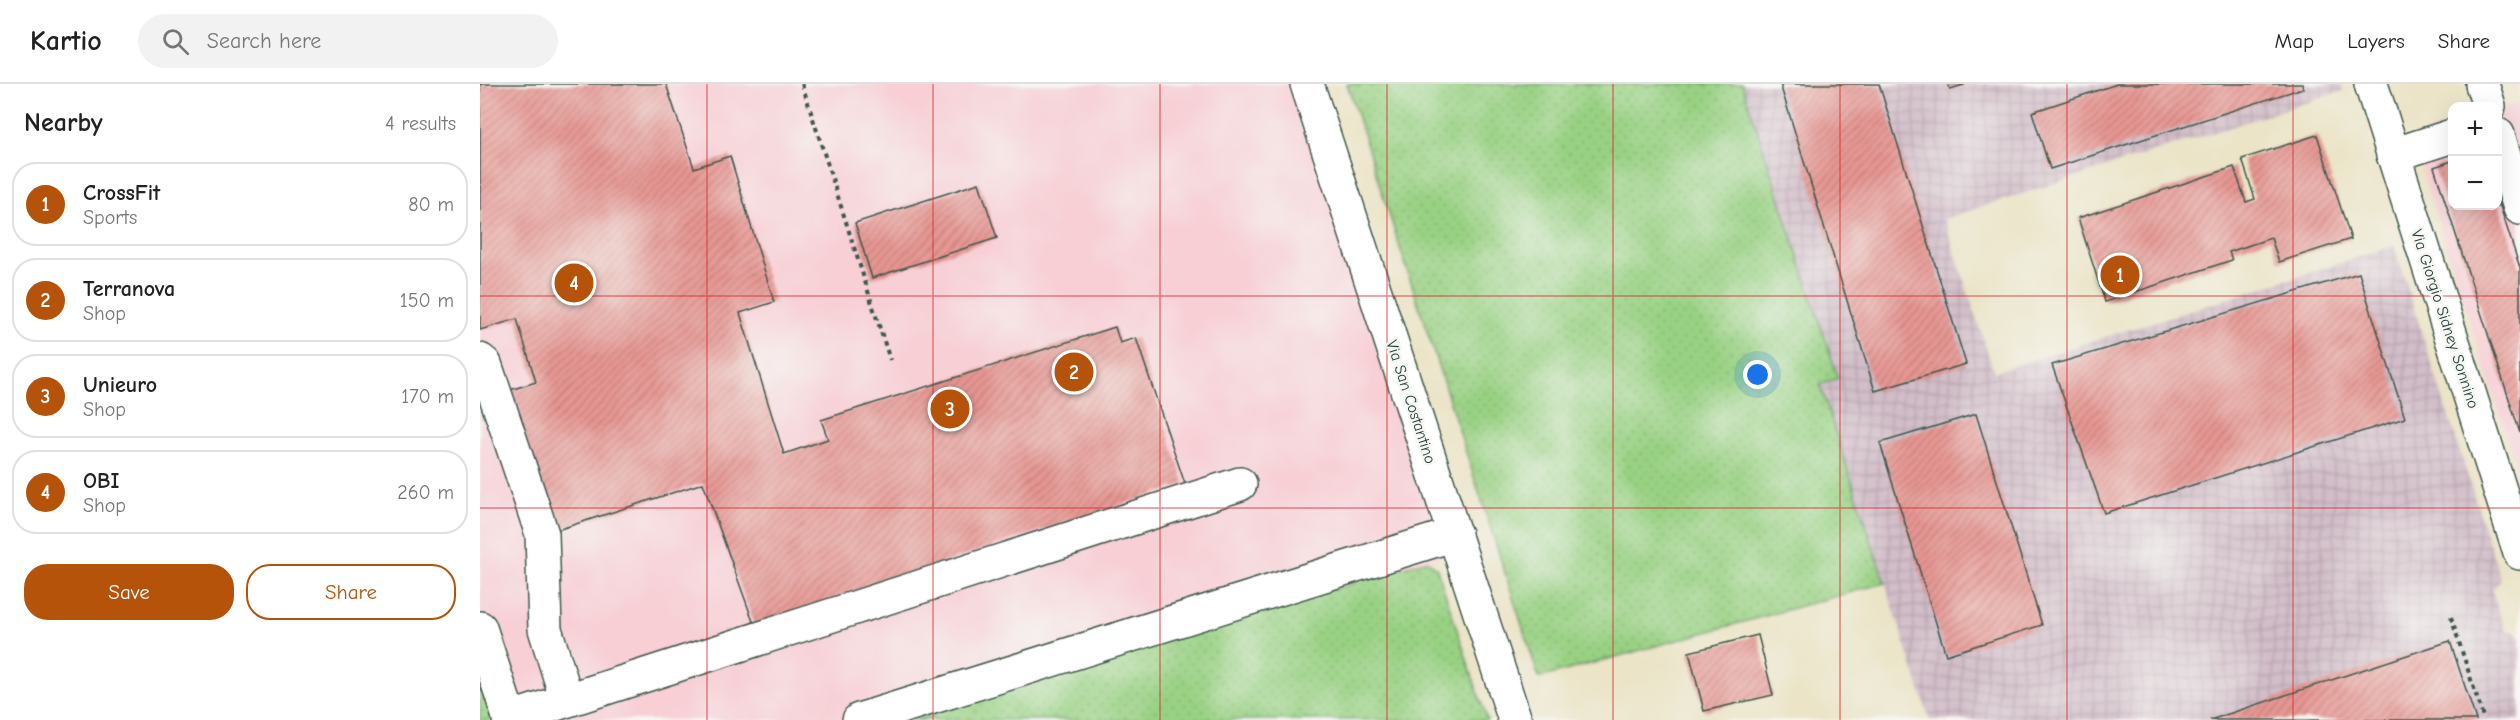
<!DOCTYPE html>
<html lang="en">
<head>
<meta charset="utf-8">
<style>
  :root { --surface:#fff; --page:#f2f2f2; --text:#222; --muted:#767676; --line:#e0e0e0; --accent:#b45309 }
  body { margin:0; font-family:"Comic Neue",sans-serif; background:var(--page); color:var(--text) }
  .controls { position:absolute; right:18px; top:18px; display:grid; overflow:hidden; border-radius:12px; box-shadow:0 6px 24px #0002 }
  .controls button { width:54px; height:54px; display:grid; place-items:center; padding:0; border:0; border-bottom:2px solid var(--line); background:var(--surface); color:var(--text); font:30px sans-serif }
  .you { position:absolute; left:1278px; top:291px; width:21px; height:21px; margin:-15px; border:4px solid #fff; border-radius:50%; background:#1a73e8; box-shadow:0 0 0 9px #1a73e833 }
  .badge { display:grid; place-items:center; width:39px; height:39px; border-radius:50%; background:var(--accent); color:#fff; font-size:20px; font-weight:700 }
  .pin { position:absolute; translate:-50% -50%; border:3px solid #fff; box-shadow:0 2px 6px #0006 }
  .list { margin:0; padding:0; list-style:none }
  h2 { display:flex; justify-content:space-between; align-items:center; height:78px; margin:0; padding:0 24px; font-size:26px }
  h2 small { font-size:20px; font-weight:400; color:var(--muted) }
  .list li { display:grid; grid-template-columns:39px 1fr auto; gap:18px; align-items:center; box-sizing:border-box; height:84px; margin:0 12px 12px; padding:0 12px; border:2px solid var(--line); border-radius:24px }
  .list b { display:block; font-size:22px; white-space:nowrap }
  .list p { margin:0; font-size:20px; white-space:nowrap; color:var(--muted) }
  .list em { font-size:20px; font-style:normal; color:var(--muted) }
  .actions { display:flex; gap:12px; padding:18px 24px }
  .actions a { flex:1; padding:14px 0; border:2px solid var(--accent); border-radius:24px; text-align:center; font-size:21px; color:var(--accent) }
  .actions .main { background:var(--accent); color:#fff }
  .icon { flex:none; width:33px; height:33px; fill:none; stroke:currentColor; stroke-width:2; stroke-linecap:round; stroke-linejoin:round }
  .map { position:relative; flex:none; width:2040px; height:636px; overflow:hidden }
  header { display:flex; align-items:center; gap:36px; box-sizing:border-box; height:84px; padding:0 30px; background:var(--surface); border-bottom:2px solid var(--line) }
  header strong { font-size:28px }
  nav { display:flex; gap:33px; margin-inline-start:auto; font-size:21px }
  .search { width:420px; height:54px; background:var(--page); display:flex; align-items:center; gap:15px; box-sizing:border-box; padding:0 21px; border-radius:33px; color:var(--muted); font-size:22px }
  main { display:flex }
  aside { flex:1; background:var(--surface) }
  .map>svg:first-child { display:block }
  .built { fill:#f7cfd5 }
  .industrial { fill:url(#industrial-grid) }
  .grass { fill:url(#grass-dots); stroke:#5c875c; stroke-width:1.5 }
  .building { fill:url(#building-hatch) }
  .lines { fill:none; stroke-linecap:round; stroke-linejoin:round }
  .minor-casing { stroke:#3e564a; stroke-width:36 }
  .path { stroke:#3e564a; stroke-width:4; stroke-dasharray:4.5 4.5; stroke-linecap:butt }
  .minor { stroke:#fff; stroke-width:33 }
  .grid { fill:none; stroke:#d62828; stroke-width:1.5; stroke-opacity:0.55 }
  .labels { text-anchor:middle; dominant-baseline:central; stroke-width:5; stroke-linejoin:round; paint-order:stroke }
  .street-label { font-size:16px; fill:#1f3d34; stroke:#f6f6f2 }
</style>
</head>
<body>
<header>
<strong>Kartio</strong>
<div class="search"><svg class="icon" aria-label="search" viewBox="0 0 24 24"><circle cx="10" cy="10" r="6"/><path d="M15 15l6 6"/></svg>Search here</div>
<nav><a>Map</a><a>Layers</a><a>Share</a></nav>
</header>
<main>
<aside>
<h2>Nearby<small>4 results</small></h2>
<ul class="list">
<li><span class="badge">1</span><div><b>CrossFit</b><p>Sports</p></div><em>80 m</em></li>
<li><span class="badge">2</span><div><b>Terranova</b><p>Shop</p></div><em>150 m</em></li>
<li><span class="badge">3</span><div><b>Unieuro</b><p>Shop</p></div><em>170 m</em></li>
<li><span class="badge">4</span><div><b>OBI</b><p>Shop</p></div><em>260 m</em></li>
</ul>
<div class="actions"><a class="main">Save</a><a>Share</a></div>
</aside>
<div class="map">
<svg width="2040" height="636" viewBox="0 0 2040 636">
  <defs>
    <pattern id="industrial-grid" width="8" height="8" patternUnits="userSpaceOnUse" patternTransform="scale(1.5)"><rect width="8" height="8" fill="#d2bdc8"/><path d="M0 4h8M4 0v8" fill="none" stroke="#b4a3ac"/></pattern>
    <pattern id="grass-dots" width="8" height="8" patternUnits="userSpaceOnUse" patternTransform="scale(1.5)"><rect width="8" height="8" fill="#99d183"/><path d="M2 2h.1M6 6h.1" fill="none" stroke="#83b472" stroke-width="1.8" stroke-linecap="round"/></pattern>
    <pattern id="building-hatch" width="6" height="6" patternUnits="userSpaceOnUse" patternTransform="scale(1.5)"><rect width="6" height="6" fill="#e89793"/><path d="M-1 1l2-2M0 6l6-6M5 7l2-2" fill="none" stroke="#bb7c79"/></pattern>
  </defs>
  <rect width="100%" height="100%" fill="#f6f6f2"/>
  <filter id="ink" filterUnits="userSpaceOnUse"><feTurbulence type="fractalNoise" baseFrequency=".0167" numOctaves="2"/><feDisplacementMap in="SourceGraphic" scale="12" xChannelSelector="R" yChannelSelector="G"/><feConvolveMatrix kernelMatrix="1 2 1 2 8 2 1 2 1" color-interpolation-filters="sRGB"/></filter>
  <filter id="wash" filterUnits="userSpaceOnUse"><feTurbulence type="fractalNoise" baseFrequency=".008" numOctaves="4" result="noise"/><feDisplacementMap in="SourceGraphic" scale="24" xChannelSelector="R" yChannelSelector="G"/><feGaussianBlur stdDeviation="1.35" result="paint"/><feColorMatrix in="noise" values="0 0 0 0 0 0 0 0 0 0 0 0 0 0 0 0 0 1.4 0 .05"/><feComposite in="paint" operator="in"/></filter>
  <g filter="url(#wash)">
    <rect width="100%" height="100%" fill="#ebe4c7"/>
    <g class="built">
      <polygon points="0,0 827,0 980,466 433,636 0,636"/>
      <polygon points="2040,19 2040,394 1931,53 1972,40 1972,122 2018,122 2018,26"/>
    </g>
    <polygon class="industrial" points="1262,0 1861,0 1863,7 1464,135 1514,288 1914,162 2021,496 2012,506 2025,546 2038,549 2040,554 2040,636 1450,636 1340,301 1357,294"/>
    <g class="grass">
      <polygon points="867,0 1262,0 1358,294 1340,301 1405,499 1059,594"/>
      <polygon points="947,476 957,485 1007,636 433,636"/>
      <polygon points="0,599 12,636 0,636"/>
    </g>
    <g id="blocks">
      <g class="building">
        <polygon points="0,0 186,0 214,84 250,72 294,218 260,229 304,370 348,355 341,336 635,243 640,259 656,254 705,400 274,540 223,399 74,447 30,306 56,298 37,235 0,246"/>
        <polygon points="1300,0 1399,0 1486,280 1395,307"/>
        <polygon points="1468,0 1484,0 1484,1 1470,5"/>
        <polygon points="1637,0 1822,0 1823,4 1570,85 1552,28"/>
        <polygon points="1837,51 1871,155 1799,178 1791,154 1749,168 1752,176 1625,218 1598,134 1754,83 1766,118 1775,115 1762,75"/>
        <polygon points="1972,77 1972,122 2018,122 2018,116 2040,184 2040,349 1954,83"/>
        <polygon points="499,99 517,154 392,194 375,139"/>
        <polygon points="1879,189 1925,334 1624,429 1572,281"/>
        <polygon points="1496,330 1562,541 1466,571 1400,359"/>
        <polygon points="1278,551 1293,611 1224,627 1209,568"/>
        <polygon points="1970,557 1996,636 1730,636"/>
      </g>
    </g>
  </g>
  <g filter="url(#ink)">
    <use href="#blocks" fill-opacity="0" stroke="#3e564a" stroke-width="1.5"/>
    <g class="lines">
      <defs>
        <g id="minor">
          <polyline points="827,0 1035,636"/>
          <polyline points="1891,0 2040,469"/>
          <polyline points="2002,0 2009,22"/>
          <polyline points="2018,51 2040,124"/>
          <polyline points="1913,71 1972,52"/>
          <polyline points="0,276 5,280 62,450 65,545 87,616"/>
          <polyline points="0,544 30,636"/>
          <polyline points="29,635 760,400"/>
          <polyline points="379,636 975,450"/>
        </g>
      </defs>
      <use href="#minor" class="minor-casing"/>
      <g class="path">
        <polyline points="322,0 410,276"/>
        <polyline points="1971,533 2004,636"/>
      </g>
      <use href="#minor" class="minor"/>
    </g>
  </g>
  <path class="grid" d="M227,0V636M453,0V636M680,0V636M907,0V636M1133,0V636M1360,0V636M1587,0V636M1813,0V636M0,212H2040M0,424H2040"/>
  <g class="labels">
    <g class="street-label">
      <text transform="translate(1965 235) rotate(72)">Via Giorgio Sidney Sonnino</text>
      <text transform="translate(931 318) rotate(72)">Via San Costantino</text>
    </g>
  </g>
</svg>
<div class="controls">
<button>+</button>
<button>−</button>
</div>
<div class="you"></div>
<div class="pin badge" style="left:1640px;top:191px">1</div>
<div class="pin badge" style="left:594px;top:288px">2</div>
<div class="pin badge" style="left:470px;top:325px">3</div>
<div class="pin badge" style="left:94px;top:199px">4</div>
</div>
</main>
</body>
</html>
